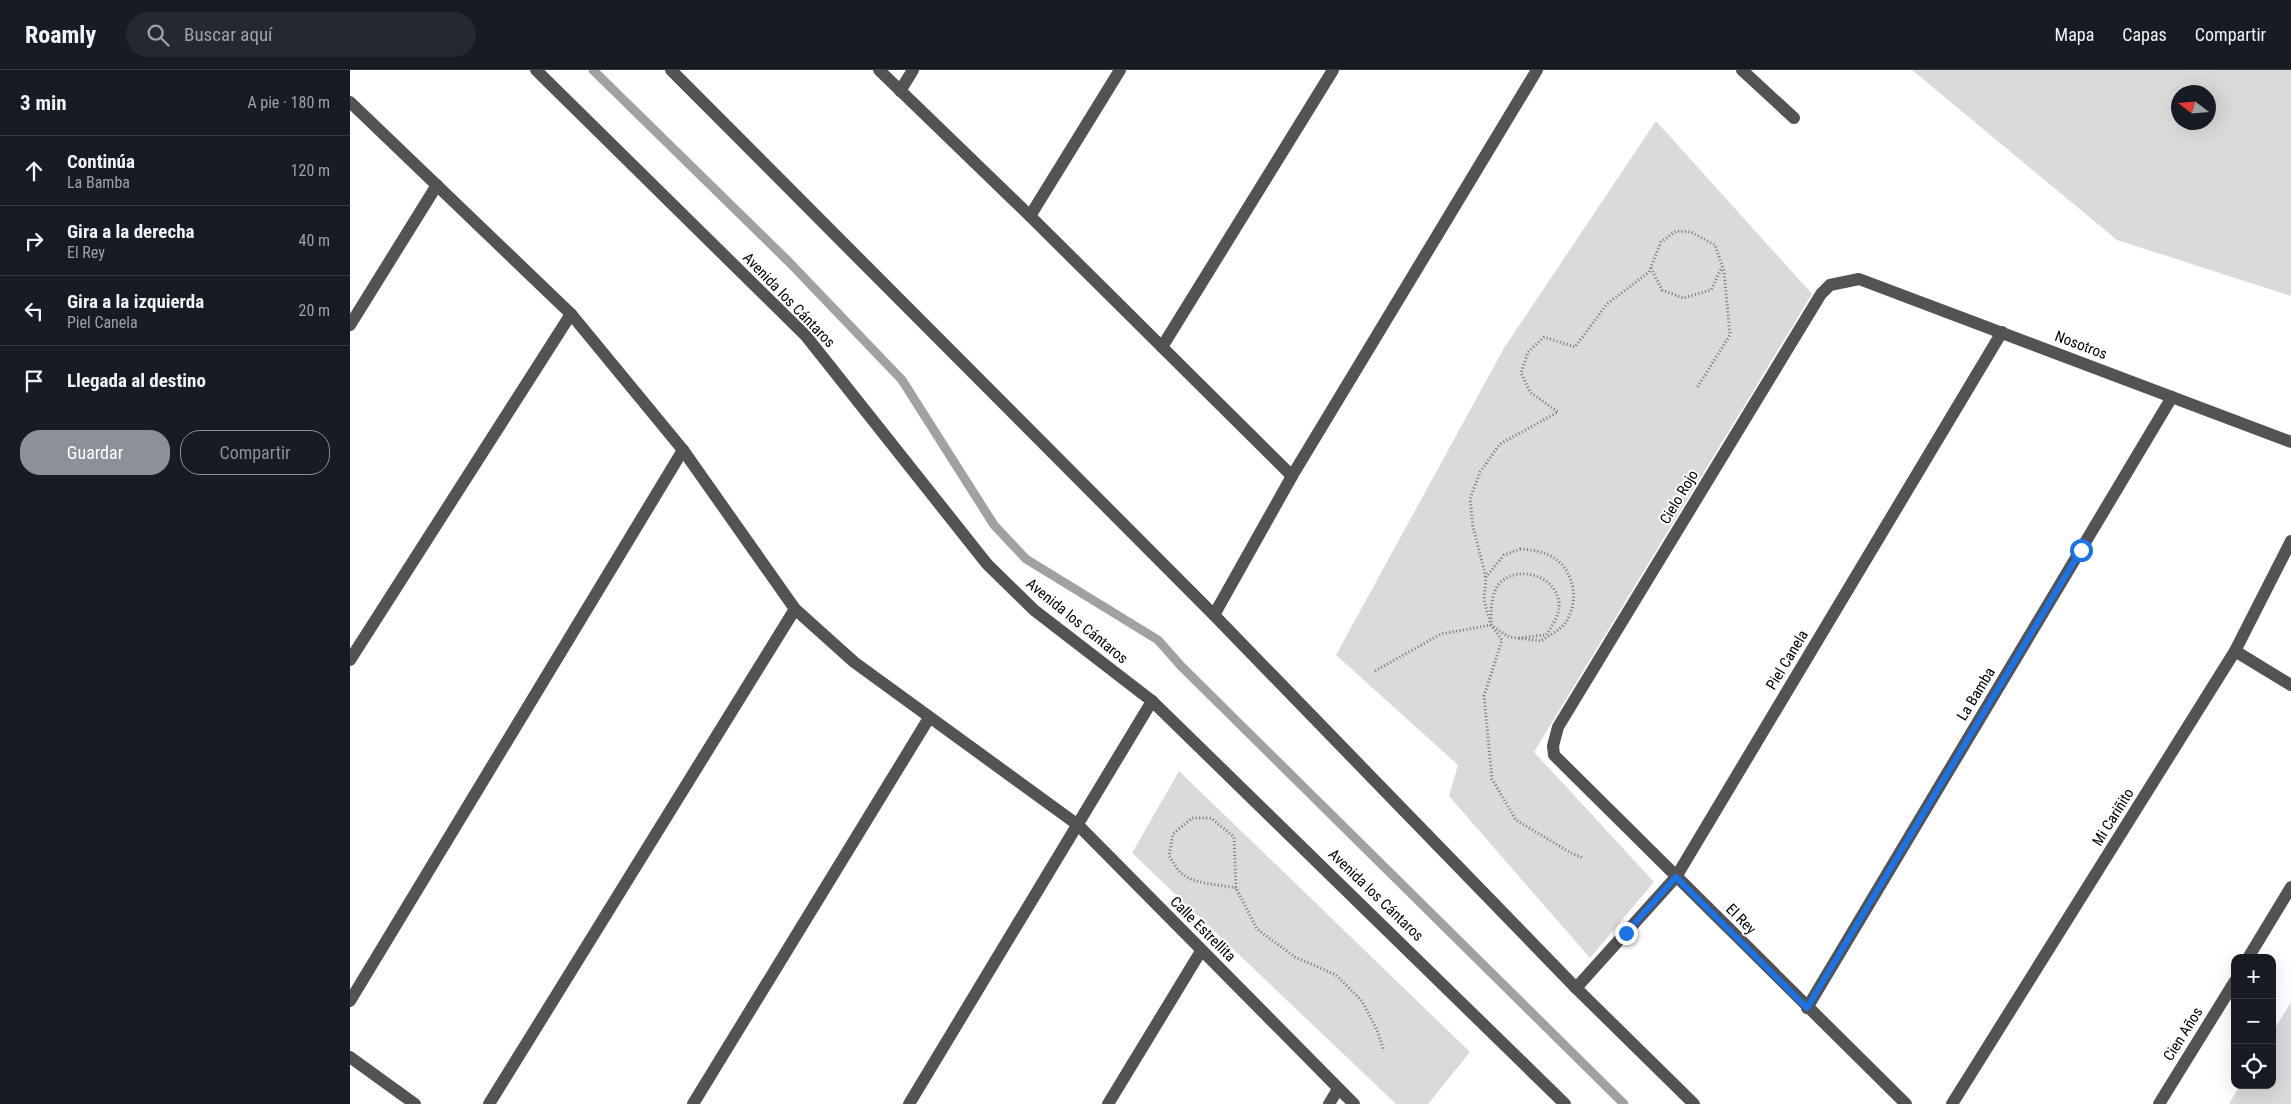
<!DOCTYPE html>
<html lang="es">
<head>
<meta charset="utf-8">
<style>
  :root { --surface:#171b24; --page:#242831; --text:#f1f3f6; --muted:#9ea1a6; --line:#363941; --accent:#8c9099 }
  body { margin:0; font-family:"Roboto Condensed",sans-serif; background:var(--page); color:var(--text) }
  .controls { position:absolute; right:15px; bottom:15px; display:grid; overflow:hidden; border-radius:10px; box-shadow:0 5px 20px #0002 }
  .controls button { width:45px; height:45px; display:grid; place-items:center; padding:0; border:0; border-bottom:1px solid var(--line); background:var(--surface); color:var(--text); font:25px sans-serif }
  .compass { position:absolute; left:1821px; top:15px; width:45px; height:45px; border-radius:50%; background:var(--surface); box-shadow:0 5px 20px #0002; rotate:286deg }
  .stop { position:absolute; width:15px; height:15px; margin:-11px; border:4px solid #1a73e8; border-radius:50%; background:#fff }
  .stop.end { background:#1a73e8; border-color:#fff; box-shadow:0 1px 5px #0008 }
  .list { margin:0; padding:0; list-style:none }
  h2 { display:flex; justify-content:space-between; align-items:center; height:65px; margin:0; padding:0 20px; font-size:21px }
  h2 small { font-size:16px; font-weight:400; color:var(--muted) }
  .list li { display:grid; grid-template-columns:32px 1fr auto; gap:15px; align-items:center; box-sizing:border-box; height:70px; padding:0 20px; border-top:1px solid var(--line) }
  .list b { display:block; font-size:19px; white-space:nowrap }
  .list p { margin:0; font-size:16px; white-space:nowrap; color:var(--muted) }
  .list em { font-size:16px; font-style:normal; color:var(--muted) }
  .actions { display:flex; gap:10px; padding:15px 20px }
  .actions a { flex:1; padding:11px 0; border:1px solid var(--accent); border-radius:20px; text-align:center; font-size:18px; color:var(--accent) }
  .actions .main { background:var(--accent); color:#fff }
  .icon { flex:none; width:28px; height:28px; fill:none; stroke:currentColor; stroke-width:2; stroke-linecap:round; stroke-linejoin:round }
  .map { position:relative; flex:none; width:1941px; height:1034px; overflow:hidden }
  header { display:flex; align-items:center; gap:30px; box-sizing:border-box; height:70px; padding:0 25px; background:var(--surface); border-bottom:1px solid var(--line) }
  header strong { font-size:24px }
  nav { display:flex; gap:28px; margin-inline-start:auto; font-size:18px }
  .search { width:350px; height:45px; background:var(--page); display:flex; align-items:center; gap:12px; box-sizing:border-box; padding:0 18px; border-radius:28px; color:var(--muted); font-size:19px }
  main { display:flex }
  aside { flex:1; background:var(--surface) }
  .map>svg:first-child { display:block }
  .green { fill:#dadada; fill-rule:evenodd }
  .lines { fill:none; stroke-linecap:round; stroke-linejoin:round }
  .stream { stroke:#a1a1a1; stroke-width:9 }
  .path { stroke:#757575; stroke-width:3; stroke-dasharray:1 2.5; stroke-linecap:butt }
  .minor { stroke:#535353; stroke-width:12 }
  .route { stroke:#1a73e8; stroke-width:6 }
  .labels { text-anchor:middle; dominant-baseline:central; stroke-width:4; stroke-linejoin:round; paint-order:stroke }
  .street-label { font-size:15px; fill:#000; stroke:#fff }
</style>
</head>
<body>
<header>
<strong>Roamly</strong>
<div class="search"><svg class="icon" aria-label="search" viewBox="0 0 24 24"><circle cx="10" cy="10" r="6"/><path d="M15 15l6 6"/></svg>Buscar aquí</div>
<nav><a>Mapa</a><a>Capas</a><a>Compartir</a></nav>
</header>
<main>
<aside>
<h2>3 min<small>A pie · 180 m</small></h2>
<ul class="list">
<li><svg class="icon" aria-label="ahead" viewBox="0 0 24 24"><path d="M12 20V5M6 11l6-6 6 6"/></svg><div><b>Continúa</b><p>La Bamba</p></div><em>120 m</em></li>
<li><svg class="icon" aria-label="right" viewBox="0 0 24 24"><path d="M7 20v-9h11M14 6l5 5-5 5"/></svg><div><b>Gira a la derecha</b><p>El Rey</p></div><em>40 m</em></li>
<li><svg class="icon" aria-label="left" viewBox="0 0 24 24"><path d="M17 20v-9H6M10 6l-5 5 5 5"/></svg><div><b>Gira a la izquierda</b><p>Piel Canela</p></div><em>20 m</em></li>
<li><svg class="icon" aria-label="arrive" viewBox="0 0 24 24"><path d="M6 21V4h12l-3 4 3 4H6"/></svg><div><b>Llegada al destino</b></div></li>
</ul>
<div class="actions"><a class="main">Guardar</a><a>Compartir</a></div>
</aside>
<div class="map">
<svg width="1941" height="1034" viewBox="0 0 1941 1034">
  <rect width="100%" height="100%" fill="#fff"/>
  <g class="green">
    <path d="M1562,0H1941V226L1767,170ZM1858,22V52H1828V22Z"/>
    <polygon points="1306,51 1462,224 1184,682 1304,812 1240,888 1099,726 1108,695 986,585 1154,278"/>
    <polygon points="829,701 1120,982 1078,1034 1046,1034 782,783"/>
    <polygon points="1941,932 1941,1034 1879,1034 1890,1015 1922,1015 1922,963"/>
  </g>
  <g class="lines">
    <polyline class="stream" points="243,0 439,192 552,310 644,455 676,489 808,570 831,596 1274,1034"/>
    <g class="path">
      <polyline points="1301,198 1312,220 1333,228 1361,220 1372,197"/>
      <path d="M1170,479C1197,480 1218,490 1223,519C1225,529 1222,543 1216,552C1211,560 1199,565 1191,571L1159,567L1141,555L1134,530L1136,507L1154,485Z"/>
      <polyline points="1136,507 1123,457 1120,429 1130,402 1150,374 1208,342 1180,322 1171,303 1178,282 1194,267 1225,277 1257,234 1299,202 1311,172 1326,161 1341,162 1365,175 1374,201 1380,265 1347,318"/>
      <path d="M1141,552C1141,540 1141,524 1149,514C1167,494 1206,505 1209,533C1210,545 1202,556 1196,565L1169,568"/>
      <polyline points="1025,601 1091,564 1141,555 1152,570 1134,626 1142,709 1166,750 1221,783 1233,788"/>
      <path d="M886,818C869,814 843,815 830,802C826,798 823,791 819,786L823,764L842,748H861L884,767L886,818L907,859L945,887L986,905L1012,931L1027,960L1034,981"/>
    </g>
    <g class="minor">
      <polyline points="186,0 456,266 637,494 684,540 802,631 1215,1034"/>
      <polyline points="321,0 864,545 1226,918 1344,1034"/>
      <polyline points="529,0 680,146 942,406"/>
      <polyline points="1392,0 1444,48"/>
      <polyline points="550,21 563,0"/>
      <polyline points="0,32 221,244 333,380 445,539 504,592 728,755 1004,1034"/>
      <polyline points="680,146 770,0"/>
      <polyline points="0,255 87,115"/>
      <polyline points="812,277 983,0"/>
      <polyline points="864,545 942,406 1187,0"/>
      <polyline points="1885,581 1941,615"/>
      <polyline points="0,590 221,244"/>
      <polyline points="1898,888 1941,817"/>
      <polyline points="1226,918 1326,807 1652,262"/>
      <polyline points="0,931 333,380"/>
      <polyline points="1457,938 1822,327"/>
      <polyline points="0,987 65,1034"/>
      <polyline points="139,1034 445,539"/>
      <polyline points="343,1034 579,648"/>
      <polyline points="559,1034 802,631"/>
      <polyline points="758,1034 851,881"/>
      <polyline points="979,1034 988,1019"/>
      <polyline points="1556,1034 1204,685 1203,676 1208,657 1471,224 1480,215 1509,209 1941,372"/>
      <polyline points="1602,1034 1885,581 1941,471"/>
      <polyline points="1809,1034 1885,911"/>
    </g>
  </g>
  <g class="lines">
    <polyline class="route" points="1276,863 1326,807 1457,938 1731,480"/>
  </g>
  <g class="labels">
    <g class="street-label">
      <text transform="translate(439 230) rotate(46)">Avenida los Cántaros</text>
      <text transform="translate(1731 275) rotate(21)">Nosotros</text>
      <text transform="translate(1329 427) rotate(-59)">Cielo Rojo</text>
      <text transform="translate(727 551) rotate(39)">Avenida los Cántaros</text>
      <text transform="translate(1437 590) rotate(-59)">Piel Canela</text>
      <text transform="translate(1626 624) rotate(-59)">La Bamba</text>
      <text transform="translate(1763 747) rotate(-58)">Mi Cariñito</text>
      <text transform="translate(1026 825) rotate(44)">Avenida los Cántaros</text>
      <text transform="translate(1391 849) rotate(45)">El Rey</text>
      <text transform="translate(853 859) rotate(45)">Calle Estrellita</text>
      <text transform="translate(1833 964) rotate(-58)">Cien Años</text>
    </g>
  </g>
</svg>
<div class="controls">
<button>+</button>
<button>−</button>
<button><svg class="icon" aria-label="locate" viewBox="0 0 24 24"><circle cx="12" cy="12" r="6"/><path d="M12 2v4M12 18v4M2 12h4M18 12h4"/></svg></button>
</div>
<svg class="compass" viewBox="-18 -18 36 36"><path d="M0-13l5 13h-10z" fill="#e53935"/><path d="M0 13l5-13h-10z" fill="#9ea1a6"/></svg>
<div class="stop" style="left:1731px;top:480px"></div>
<div class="stop end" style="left:1276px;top:863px"></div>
</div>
</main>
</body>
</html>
